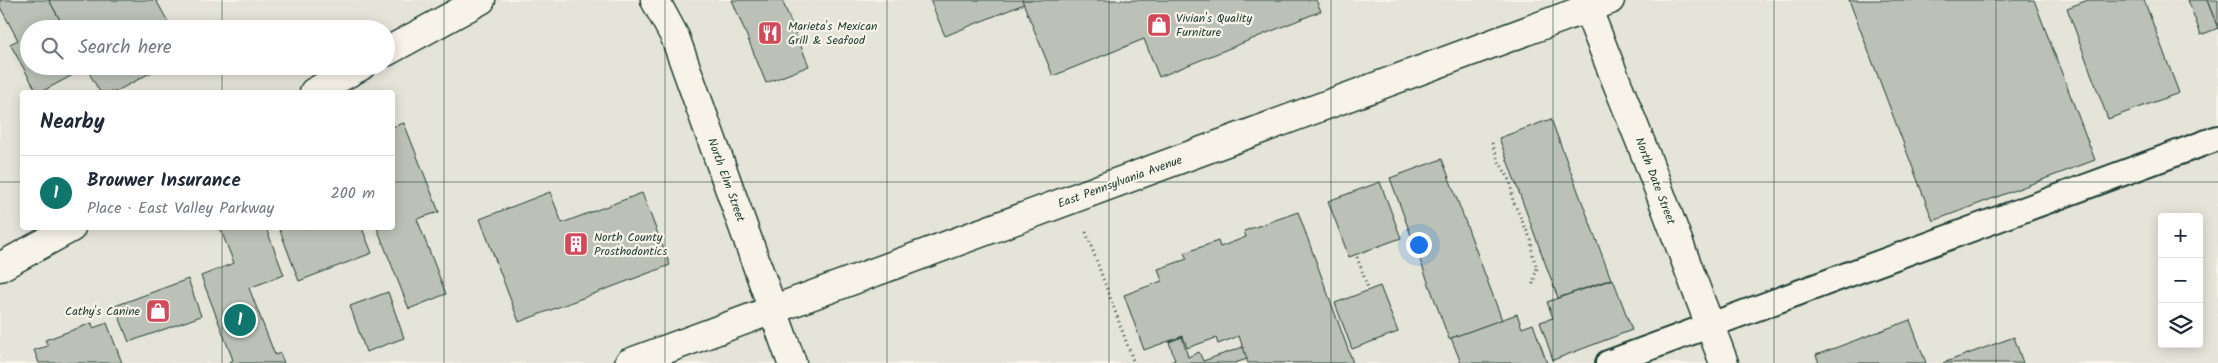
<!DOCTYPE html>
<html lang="en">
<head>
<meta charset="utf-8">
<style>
  :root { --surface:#fff; --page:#f2f2f3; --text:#1f2937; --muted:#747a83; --line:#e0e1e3; --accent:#0f766e }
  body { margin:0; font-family:Kalam,sans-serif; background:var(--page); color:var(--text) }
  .controls { position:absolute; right:15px; bottom:15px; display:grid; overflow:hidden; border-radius:5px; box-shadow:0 2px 12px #0003 }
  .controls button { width:45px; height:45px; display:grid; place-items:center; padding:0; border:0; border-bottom:1px solid var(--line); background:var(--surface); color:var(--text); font:25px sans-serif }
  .you { position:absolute; left:1418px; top:244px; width:18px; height:18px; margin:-12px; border:4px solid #fff; border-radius:50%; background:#1a73e8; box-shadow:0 0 0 8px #1a73e833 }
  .badge { display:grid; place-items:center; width:32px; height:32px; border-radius:50%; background:var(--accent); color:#fff; font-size:16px; font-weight:700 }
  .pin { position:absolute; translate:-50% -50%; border:2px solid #fff; box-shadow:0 1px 5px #0006 }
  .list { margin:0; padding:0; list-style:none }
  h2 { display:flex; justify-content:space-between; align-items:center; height:65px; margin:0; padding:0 20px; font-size:21px }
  h2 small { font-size:16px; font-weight:400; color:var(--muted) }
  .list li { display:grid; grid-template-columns:32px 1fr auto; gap:15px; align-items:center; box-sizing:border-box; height:75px; padding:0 20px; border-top:1px solid var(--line) }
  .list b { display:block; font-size:19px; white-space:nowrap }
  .list p { margin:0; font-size:16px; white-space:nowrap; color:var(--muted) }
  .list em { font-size:16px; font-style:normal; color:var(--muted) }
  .icon { flex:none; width:28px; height:28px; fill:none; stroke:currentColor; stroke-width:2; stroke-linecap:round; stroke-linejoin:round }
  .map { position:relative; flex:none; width:2218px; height:363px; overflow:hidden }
  .search { position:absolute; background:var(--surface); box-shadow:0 2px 12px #0003; left:20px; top:20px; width:375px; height:55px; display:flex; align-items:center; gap:12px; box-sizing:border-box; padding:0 18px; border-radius:28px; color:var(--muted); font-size:19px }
  .panel { position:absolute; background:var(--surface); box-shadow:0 2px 12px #0003; left:20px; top:90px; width:375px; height:140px; border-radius:5px }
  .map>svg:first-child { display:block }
  .built { fill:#e5e4d9; fill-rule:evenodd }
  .building { fill:#bbc1b6; stroke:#1f3d34 }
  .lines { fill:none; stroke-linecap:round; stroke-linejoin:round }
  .service-casing { stroke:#1f3d34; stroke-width:28 }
  .minor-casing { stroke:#1f3d34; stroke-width:31 }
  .primary-casing { stroke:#1f3d34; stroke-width:31 }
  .path { stroke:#1f3d34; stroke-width:3; stroke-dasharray:1 4; stroke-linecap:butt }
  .service { stroke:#f7f3e8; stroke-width:24 }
  .minor { stroke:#f7f3e8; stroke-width:28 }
  .primary { stroke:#f7f3e8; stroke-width:28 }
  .grid { fill:none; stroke:#1f3d34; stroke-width:1; stroke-opacity:0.55 }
  .labels { text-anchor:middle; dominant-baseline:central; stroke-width:4.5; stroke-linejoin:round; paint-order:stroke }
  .poi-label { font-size:12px; fill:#1f3d34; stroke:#f7f3e8; text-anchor:start }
  .street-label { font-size:12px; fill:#1f3d34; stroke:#f7f3e8 }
</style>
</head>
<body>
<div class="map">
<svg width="2218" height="363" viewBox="0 0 2218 363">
  <rect width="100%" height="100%" fill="#f7f3e8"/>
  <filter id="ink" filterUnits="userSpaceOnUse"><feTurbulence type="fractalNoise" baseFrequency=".02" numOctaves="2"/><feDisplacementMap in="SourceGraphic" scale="10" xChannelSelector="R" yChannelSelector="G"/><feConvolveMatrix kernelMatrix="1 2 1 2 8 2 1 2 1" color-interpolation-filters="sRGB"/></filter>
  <g filter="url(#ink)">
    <path class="built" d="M0,0H2218V363H0ZM29,29H386V66H29ZM22,92H392V228H22ZM2162,217H2199V344H2162Z"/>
    <g class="building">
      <polygon points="0,0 49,0 65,29 29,29 29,66 85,66 86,68 41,92 37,92 10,44 18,40 0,7"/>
      <polygon points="49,0 156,0 172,29 65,29"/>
      <polygon points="732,0 782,0 809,66 766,83"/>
      <polygon points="930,0 1023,0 1024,4 945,36"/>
      <polygon points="1022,0 1316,0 1321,11 1159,77 1144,39 1053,76"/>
      <polygon points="1849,0 2034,0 2095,160 1933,221"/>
      <polygon points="2088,0 2144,0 2179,93 2108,119 2067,8"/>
      <polygon points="2188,0 2207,0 2218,28 2201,35"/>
      <polygon points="2207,0 2218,0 2218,29 2218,28"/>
      <polygon points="85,66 163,66 115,92 100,92"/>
      <polygon points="1551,119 1611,279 1558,298 1499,138"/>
      <polygon points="404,123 439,212 417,219 446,294 409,309 377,228 392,228 392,127"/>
      <polygon points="1442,159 1502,320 1449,339 1390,178"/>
      <polygon points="1380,182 1401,238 1349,257 1328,201"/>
      <polygon points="550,192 562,223 642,193 670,265 519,322 480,219"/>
      <polygon points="1298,212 1353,363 1248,363 1239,336 1218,344 1216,338 1187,348 1183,336 1144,350 1124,295 1162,281 1158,269 1187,259 1184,253 1218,241 1220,247 1246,237 1244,231"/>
      <polygon points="220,228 266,228 284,275 249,288 275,355 280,353 284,363 228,363 233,360 201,276 234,263"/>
      <polygon points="279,228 362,228 372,253 299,281"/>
      <polygon points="188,279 201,316 129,342 115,306"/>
      <polygon points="1613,279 1632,330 1553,360 1540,322 1553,318 1547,302"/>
      <polygon points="1380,286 1398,332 1352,349 1335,303"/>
      <polygon points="388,292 404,338 366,352 350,306"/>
      <polygon points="1517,314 1522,328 1533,324 1547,363 1461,363 1451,338"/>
      <polygon points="1910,320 1926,363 1819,363 1816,355"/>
      <polygon points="92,323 93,328 107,323 122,363 39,363 34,350 48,346 45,340"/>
      <polygon points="1182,337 1188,357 1199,352 1203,361 1243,347 1247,359 1235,363 1168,363 1175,360 1169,342"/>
      <polygon points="2014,337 2023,363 1943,363"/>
    </g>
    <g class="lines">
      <defs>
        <polyline id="service" points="1608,363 2218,138"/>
        <g id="minor">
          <polyline points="655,0 675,37 792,363"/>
          <polyline points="1584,0 1648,161 1724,363"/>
          <polyline points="629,363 1610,0"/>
        </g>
        <g id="primary">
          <polyline points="386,52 481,0"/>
          <polyline points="314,92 361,66"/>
          <polyline points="0,267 71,228"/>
        </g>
      </defs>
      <use href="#service" class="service-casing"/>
      <use href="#minor" class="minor-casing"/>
      <use href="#primary" class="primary-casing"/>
      <g class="path">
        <polyline points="1492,143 1498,160 1510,180 1513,201 1531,240 1532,253 1537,268 1532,287"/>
        <polyline points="1086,232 1134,363"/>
        <polyline points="1357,257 1368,288"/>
      </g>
      <use href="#service" class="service"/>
      <use href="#minor" class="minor"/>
      <use href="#primary" class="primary"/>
    </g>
  </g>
  <path class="grid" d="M222,0V29M444,0V363M665,0V363M887,0V363M1109,0V363M1331,0V363M1553,0V363M1774,0V363M1996,0V363M222,66V92M0,182H22M392,182H2218M222,228V363"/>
  <defs>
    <symbol id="shop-square" viewBox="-11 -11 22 22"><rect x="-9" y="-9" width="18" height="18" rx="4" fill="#d1495b" stroke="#f7f3e8"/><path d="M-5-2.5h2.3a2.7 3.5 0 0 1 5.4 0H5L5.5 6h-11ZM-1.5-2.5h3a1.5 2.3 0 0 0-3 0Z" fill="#fff"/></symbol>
    <symbol id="restaurant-square" viewBox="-11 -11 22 22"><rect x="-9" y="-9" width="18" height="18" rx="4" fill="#d1495b" stroke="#f7f3e8"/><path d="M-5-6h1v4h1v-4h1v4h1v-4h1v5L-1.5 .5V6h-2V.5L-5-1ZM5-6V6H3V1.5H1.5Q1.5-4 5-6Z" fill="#fff"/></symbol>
    <symbol id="building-square" viewBox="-11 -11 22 22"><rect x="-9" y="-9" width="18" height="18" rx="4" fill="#d1495b" stroke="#f7f3e8"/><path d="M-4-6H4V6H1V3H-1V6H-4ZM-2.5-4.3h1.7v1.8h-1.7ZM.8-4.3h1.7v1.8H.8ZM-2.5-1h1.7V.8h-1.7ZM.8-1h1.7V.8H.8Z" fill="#fff"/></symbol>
  </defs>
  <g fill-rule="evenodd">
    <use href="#shop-square" x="1145" y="11" width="28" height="28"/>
    <use href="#restaurant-square" x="756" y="19" width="28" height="28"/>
    <use href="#building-square" x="562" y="230" width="28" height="28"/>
    <use href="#shop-square" x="144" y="297" width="28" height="28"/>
  </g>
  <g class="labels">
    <g class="poi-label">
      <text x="1176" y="18">Vivian's Quality<tspan x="1176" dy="14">Furniture</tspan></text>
      <text x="788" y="26">Marieta's Mexican<tspan x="788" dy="14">Grill &amp; Seafood</tspan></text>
      <text x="594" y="237">North County<tspan x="594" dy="14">Prosthodontics</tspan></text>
      <text x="140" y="311" text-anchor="end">Cathy's Canine</text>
    </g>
    <g class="street-label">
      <text transform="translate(726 180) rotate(70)">North Elm Street</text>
      <text transform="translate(1655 181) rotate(69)">North Date Street</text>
      <text transform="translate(1120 182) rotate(-20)">East Pennsylvania Avenue</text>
    </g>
  </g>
</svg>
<div class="controls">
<button>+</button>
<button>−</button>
<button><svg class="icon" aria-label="layers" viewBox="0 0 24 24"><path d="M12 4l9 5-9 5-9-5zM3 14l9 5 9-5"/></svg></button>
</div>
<div class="you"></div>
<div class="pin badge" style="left:240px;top:320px">1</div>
<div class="search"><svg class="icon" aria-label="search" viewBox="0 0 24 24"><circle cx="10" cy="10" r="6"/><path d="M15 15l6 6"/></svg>Search here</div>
<section class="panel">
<h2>Nearby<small></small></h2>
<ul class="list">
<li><span class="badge">1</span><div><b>Brouwer Insurance</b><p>Place · East Valley Parkway</p></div><em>200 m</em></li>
</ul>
</section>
</div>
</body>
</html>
